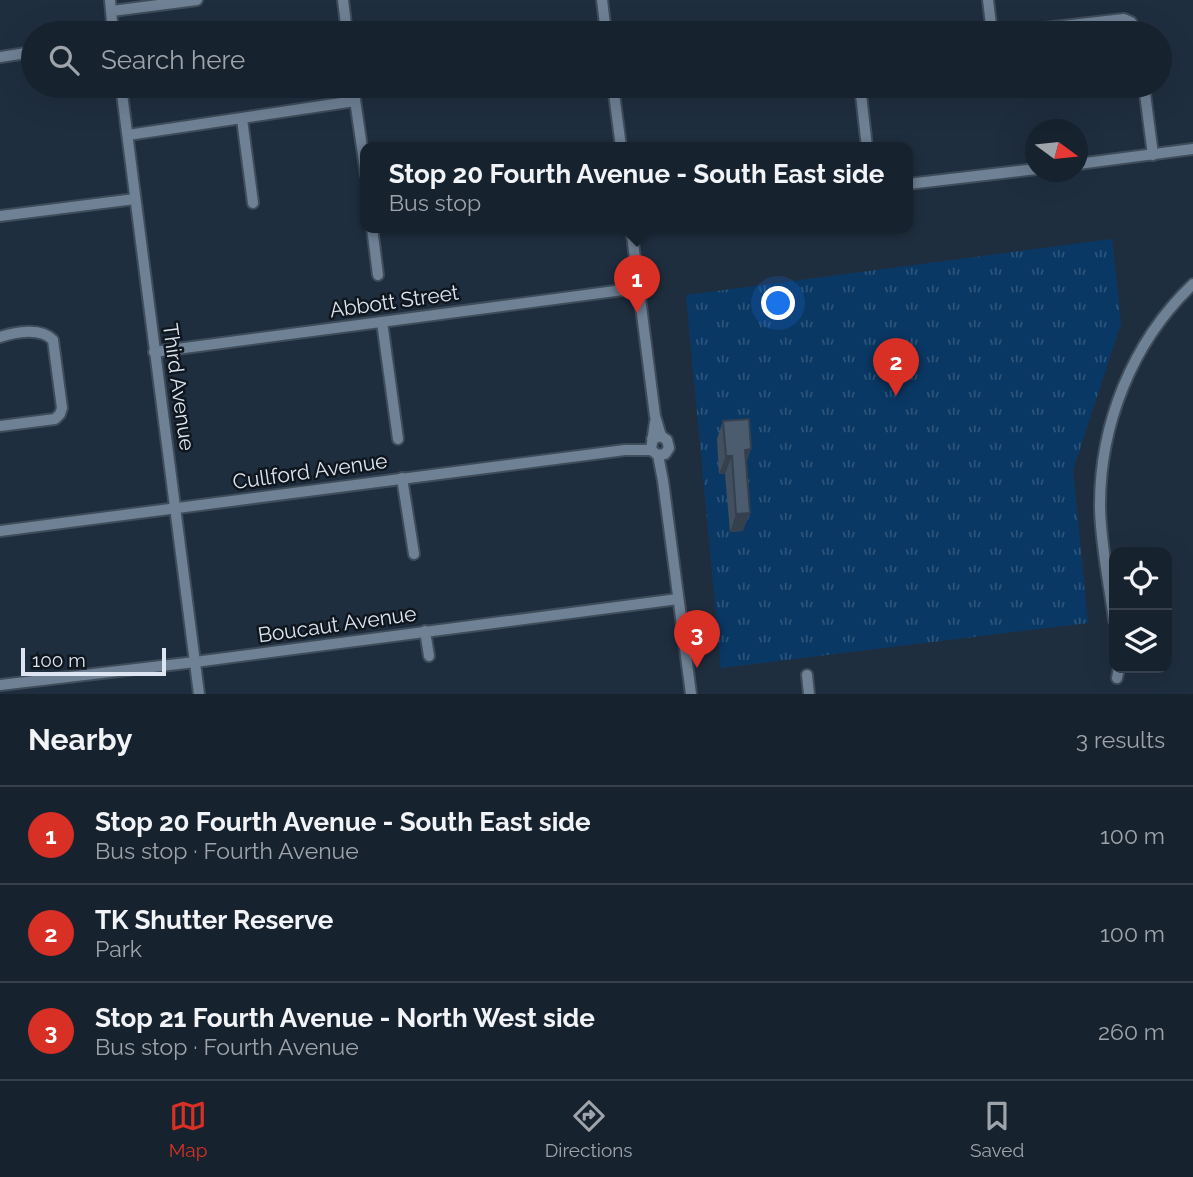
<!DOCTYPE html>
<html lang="en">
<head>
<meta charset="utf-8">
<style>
  :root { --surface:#17222f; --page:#202a37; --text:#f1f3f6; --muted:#9ea4aa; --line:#363f4b; --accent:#d93025 }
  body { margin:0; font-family:Raleway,sans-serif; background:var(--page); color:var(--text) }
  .controls { position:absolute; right:21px; bottom:21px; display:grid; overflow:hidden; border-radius:14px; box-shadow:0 7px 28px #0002 }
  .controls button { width:63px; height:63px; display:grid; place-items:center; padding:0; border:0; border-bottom:2px solid var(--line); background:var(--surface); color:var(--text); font:35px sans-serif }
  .compass { position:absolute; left:1025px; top:119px; width:63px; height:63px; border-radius:50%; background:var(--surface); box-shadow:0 7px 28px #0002; rotate:105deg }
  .scale { position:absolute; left:21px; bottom:18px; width:145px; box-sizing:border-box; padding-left:7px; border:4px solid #dce5f1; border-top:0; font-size:19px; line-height:24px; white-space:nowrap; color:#dce5f1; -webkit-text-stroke:5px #0f161d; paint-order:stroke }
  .you { position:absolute; left:779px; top:304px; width:24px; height:24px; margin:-18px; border:5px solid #fff; border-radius:50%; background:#1a73e8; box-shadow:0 0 0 10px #1a73e833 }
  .badge { display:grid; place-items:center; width:46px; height:46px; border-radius:50%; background:var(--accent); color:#fff; font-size:23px; font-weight:700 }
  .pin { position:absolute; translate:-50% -58px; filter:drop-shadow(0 2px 4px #0008) }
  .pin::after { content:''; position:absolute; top:37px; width:24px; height:21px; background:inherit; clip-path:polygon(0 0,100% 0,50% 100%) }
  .popup { position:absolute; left:360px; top:142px; width:553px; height:91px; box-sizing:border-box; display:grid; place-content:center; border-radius:14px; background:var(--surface); filter:drop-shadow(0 2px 5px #0005); font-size:23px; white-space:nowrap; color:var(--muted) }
  .popup b { font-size:26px; color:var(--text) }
  .popup::after { content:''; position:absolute; left:50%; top:100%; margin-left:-14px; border:14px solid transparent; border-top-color:var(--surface) }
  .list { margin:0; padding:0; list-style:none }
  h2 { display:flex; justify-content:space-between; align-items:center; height:91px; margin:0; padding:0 28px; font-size:30px }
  h2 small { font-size:23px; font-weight:400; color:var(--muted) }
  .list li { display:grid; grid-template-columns:46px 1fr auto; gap:21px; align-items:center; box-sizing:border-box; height:98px; padding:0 28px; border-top:2px solid var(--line) }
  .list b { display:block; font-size:26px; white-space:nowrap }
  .list p { margin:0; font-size:23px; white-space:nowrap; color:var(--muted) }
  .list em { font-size:23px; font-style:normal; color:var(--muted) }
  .icon { flex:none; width:38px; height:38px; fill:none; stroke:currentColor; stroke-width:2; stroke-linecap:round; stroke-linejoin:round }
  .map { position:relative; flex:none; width:1193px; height:694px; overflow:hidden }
  .search { position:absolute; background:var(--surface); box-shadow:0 7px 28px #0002; left:21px; right:21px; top:21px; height:77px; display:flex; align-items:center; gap:18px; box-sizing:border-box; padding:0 24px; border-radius:38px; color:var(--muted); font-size:26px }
  .sheet { height:385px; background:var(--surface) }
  nav { display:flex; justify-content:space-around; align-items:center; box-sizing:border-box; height:98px; border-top:2px solid var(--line); background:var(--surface); font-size:19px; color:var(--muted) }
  nav a { display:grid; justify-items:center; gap:4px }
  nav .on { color:var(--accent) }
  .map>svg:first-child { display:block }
  .park { fill:url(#park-tufts) }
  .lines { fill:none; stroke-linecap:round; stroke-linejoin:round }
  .street-casing { stroke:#3f4c5a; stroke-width:14 }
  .street { stroke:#6f8195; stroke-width:10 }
  .wall { fill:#414f5f }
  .shaded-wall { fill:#35404e }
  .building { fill:#4c5c6f; stroke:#35404e; stroke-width:2 }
  .labels { text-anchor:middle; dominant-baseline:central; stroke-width:5; stroke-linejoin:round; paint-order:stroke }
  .street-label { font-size:21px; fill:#dce5f1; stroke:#0f161d }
</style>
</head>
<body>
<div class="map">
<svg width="1193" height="694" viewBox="0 0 1193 694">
  <defs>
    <pattern id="park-tufts" width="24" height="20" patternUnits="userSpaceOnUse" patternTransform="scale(1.75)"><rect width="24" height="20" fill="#0a3864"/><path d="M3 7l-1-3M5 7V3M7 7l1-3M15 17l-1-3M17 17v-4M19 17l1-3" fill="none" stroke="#2d557b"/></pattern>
  </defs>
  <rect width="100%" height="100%" fill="#1f2e3f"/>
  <polygon class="park" points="1112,239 1121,323 1073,470 1088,623 721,668 686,295"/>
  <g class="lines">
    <defs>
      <g id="street">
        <polyline points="110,0 113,33"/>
        <polyline points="343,0 347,33"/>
        <polyline points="602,0 606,33"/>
        <polyline points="988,0 992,33"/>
        <polyline points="112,11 197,0"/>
        <polyline points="1002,33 1124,19 1131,22 1137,33"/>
        <polyline points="0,57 33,52"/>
        <polyline points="121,86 199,694"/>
        <polyline points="353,86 366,175"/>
        <polyline points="613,86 621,147"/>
        <polyline points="860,86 867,147"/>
        <polyline points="1144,86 1153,155"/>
        <polyline points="242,119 253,203"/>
        <polyline points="128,135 355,101"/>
        <polyline points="1078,164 1193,149"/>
        <polyline points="908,184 1036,169"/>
        <polyline points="0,216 135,199"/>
        <polyline points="372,227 378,275"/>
        <polyline points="631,227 655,416 661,436"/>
        <polyline points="382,322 398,439"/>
        <path d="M0,337C15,332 41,327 53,340L62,408L60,414L55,419L0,426"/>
        <polyline points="154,352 638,288"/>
        <polyline points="652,439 661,436 667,440 669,448 665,454 658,455 651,450 655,422"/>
        <polyline points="658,455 663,481 691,694"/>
        <polyline points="402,478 414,554"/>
        <polyline points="0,531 625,450 651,450"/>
        <path d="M1114,620C1109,584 1101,546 1100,509C1099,425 1132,342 1193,284"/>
        <polyline points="425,631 429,656"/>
        <polyline points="807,675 809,694"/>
        <polyline points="1117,678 1119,668"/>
        <polyline points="0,685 195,662 678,599"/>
      </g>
    </defs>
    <use href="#street" class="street-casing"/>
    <use href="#street" class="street"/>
  </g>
  <polygon class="wall" points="723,421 746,464 743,531 730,532 725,474 719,474 717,439"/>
  <g class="shaded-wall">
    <polygon points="751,449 745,467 745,450"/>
    <polygon points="726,456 732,456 725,474 719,474"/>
    <polygon points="750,513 743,531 730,532 736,514"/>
  </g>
  <polygon class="building" points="749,419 751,449 745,450 750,513 736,514 732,456 726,456 723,421"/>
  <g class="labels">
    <g class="street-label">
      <text transform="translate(394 301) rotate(-8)">Abbott Street</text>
      <text transform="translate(179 387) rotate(82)">Third Avenue</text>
      <text transform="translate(310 471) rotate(-8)">Cullford Avenue</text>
      <text transform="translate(337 624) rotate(-8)">Boucaut Avenue</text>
    </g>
  </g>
</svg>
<div class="controls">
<button><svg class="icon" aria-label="locate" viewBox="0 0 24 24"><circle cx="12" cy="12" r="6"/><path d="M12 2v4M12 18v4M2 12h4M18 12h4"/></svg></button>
<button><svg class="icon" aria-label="layers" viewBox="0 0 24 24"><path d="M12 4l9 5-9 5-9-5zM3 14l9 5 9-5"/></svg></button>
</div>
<svg class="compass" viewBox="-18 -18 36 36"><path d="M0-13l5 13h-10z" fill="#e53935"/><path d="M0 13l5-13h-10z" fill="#9ea4aa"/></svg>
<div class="scale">100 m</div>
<div class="you"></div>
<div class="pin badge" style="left:637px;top:313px">1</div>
<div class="popup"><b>Stop 20 Fourth Avenue - South East side</b>Bus stop</div>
<div class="pin badge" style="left:896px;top:396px">2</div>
<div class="pin badge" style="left:697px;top:668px">3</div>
<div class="search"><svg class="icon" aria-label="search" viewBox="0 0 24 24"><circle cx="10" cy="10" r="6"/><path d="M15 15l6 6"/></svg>Search here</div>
</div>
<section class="sheet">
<h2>Nearby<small>3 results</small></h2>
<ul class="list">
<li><span class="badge">1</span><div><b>Stop 20 Fourth Avenue - South East side</b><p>Bus stop · Fourth Avenue</p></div><em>100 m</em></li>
<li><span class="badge">2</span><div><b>TK Shutter Reserve</b><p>Park</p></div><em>100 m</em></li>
<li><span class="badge">3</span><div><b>Stop 21 Fourth Avenue - North West side</b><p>Bus stop · Fourth Avenue</p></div><em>260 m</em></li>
</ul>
</section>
<nav>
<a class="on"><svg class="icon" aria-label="map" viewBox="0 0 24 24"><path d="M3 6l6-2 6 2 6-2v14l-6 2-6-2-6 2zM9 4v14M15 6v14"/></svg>Map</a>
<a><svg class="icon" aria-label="directions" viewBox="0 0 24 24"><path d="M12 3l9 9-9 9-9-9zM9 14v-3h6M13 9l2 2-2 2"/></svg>Directions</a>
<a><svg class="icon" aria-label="saved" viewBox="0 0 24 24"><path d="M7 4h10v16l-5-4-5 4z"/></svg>Saved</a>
</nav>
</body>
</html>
